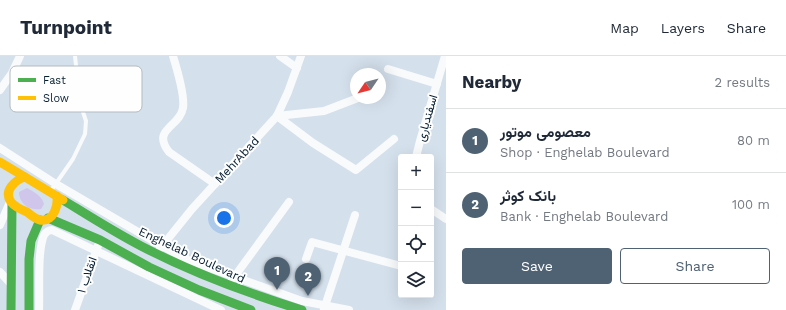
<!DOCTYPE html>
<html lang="en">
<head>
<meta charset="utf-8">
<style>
  :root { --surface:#fff; --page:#f2f2f3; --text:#1f2937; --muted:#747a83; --line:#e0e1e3; --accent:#4e6273 }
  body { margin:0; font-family:"Work Sans",Vazirmatn,sans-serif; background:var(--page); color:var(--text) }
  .controls { position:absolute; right:12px; bottom:12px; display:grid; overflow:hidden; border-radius:4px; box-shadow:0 4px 16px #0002 }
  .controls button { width:36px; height:36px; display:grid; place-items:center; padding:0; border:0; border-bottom:1px solid var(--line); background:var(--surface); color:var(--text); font:20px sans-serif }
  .compass { position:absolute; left:350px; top:12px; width:36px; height:36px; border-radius:50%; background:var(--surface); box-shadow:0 4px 16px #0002; rotate:235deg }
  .you { position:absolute; left:224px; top:162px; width:14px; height:14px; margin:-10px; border:3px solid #fff; border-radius:50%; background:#1a73e8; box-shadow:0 0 0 6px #1a73e833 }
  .badge { display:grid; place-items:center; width:26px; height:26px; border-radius:50%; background:var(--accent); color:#fff; font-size:13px; font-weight:700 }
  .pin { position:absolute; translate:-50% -33px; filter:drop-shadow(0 1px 2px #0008) }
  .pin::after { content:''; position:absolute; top:21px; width:14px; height:12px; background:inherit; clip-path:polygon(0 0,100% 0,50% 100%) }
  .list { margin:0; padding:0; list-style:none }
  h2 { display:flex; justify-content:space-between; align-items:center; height:52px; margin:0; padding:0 16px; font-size:17px }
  h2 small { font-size:13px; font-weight:400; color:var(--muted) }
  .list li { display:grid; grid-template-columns:26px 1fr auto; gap:12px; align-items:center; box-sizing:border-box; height:64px; padding:0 16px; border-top:1px solid var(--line) }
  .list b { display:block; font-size:15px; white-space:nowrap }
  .list p { margin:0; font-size:13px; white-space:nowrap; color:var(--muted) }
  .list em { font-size:13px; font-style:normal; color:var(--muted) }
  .actions { display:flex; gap:8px; padding:12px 16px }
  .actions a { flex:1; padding:9px 0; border:1px solid var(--accent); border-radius:4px; text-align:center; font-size:14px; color:var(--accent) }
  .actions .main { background:var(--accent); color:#fff }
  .icon { flex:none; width:22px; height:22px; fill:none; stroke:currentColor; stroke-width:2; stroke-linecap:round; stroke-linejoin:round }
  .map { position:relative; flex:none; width:446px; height:254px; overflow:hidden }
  header { display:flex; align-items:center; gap:24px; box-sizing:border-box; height:56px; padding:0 20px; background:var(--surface); border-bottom:1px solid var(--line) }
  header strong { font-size:19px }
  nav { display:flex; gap:22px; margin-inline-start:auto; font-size:14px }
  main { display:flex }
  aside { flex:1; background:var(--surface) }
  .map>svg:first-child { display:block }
  .green { fill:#d0c5ea }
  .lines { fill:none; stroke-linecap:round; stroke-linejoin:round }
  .lane { stroke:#f9fafc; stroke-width:4 }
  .street { stroke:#f9fafc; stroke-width:8 }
  .fast { stroke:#4caf50; stroke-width:9 }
  .slow { stroke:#ffc107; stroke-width:9 }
  .labels { text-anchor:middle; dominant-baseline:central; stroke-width:4; stroke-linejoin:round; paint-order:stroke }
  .street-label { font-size:12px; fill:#061e32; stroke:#fefefe }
  .key { fill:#fefefe; stroke:#b4bbc1; stroke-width:1 }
  .key-label { font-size:11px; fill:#061e32 }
</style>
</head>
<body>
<header>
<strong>Turnpoint</strong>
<nav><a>Map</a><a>Layers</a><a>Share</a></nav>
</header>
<main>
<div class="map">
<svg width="446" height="254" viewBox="0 0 446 254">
  <rect width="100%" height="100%" fill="#d4e0ec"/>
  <path class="green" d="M27,132C34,136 42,140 44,148L41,153C30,155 19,148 19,136Z"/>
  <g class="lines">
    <polyline class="lane" points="50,136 73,103 85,78 86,65 80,47 75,0"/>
    <g class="street">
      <path d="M173,0C177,13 185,39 183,52C180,71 151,73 169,96L215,128"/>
      <polyline points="280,0 297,12"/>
      <polyline points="388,13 437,28"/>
      <polyline points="0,34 12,17 20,0"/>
      <polyline points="277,60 313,87 356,114 394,83"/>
      <polyline points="277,60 324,55 358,42"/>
      <polyline points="0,92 56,128 162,190 190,205 302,245 349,254"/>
      <polyline points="416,101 420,85 445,0"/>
      <polyline points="431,153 446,163"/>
      <polyline points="0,169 10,146"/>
      <polyline points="159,194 192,153 277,60 288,36 301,0"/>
      <polyline points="306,203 312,186 401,210"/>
      <polyline points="0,216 11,228"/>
      <polyline points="232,224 289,146"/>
      <polyline points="324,253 355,159"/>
      <path d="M39,254C40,235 37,196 44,179C46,176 48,174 52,174L221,254"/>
      <polyline points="75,254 100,184"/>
    </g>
    <g class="fast">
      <path d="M63,144C89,160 114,176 141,190C193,217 247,237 302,254"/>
      <polyline points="48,162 100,184 149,211 199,234 251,254"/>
      <polyline points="11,254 12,148"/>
      <polyline points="29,254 29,203 31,185 40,164"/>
    </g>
    <g class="slow">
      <polyline points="0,106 25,121"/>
      <path d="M57,140C58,150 54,166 40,164C35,163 31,159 27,156C22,154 15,151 11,146C3,135 15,124 25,121C38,129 50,136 63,144"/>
    </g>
  </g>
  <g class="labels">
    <g class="street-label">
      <text transform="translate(427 62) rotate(-74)">اسفندیاری</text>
      <text transform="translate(237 104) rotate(-47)">MehrAbad</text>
      <text transform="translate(192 199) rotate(25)">Enghelab Boulevard</text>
      <text transform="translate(87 219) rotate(-71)">انقلاب ۱</text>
    </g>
  </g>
  <rect x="10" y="10" width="132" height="46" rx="6" class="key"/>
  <rect x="18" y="22" width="18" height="4" fill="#4caf50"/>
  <rect x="18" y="40" width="18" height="4" fill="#ffc107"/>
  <g class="key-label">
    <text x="43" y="28">Fast</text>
    <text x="43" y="46">Slow</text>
  </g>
</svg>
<div class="controls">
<button>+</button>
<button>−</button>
<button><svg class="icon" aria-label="locate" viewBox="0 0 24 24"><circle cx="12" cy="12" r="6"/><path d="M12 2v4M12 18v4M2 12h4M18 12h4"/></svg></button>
<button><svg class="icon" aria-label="layers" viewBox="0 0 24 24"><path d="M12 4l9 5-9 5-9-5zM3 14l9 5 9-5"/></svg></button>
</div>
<svg class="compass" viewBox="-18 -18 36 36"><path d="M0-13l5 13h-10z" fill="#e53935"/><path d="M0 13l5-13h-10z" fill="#747a83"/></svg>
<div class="you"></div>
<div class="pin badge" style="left:277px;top:234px">1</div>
<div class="pin badge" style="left:308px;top:240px">2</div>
</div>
<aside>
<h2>Nearby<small>2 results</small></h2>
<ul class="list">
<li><span class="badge">1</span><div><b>معصومی موتور</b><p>Shop · Enghelab Boulevard</p></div><em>80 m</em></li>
<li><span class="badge">2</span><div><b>بانک کوثر</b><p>Bank · Enghelab Boulevard</p></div><em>100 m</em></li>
</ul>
<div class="actions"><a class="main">Save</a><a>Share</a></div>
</aside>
</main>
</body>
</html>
